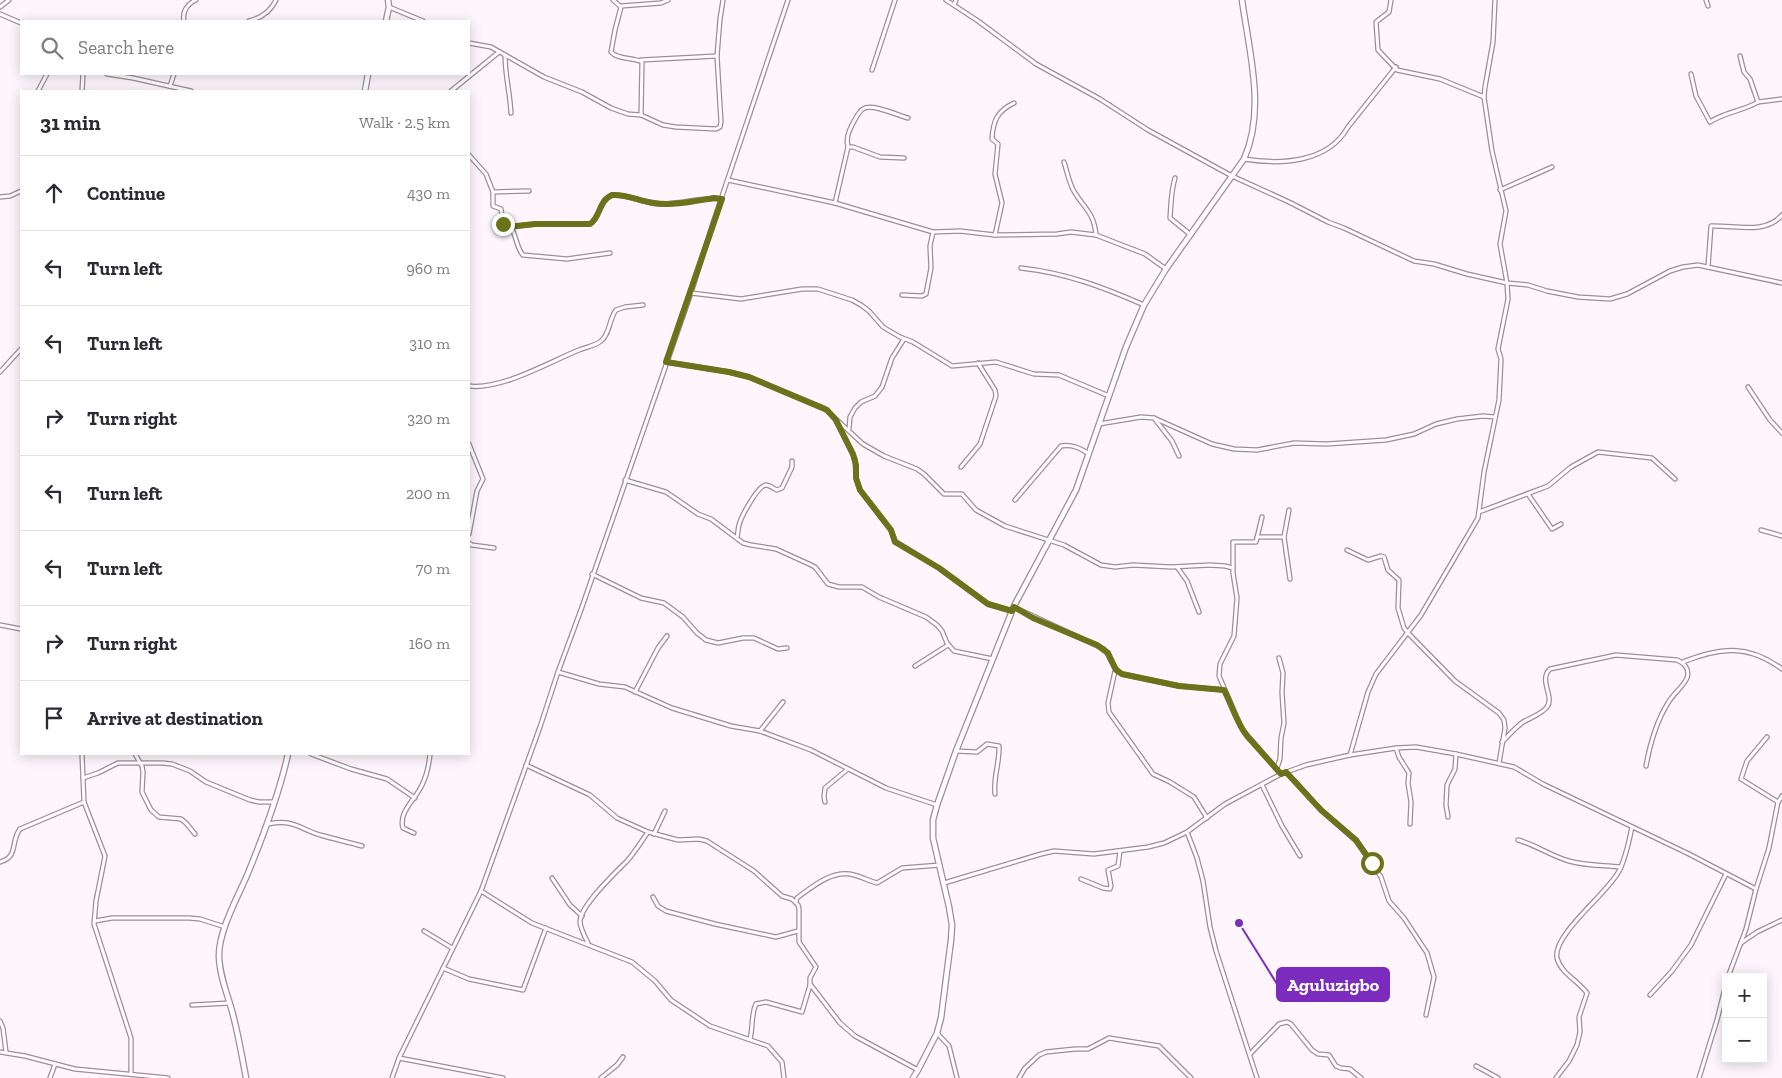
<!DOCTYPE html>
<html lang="en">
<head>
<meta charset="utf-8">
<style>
  :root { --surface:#fff; --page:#f2f2f3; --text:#2b2b33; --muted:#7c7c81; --line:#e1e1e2 }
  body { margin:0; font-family:"Zilla Slab",serif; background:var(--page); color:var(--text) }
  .controls { position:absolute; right:15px; bottom:15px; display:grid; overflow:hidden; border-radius:0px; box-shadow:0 2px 12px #0003 }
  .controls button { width:45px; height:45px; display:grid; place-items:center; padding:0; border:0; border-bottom:1px solid var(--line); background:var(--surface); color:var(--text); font:25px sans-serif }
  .stop { position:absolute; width:15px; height:15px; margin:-11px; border:4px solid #6c7219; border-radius:50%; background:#fff }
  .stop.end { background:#6c7219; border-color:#fff; box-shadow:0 1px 5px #0008 }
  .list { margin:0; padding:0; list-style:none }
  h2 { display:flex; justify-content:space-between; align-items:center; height:65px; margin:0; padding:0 20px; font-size:21px }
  h2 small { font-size:16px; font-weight:400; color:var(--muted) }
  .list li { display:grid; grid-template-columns:32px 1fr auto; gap:15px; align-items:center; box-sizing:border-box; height:75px; padding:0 20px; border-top:1px solid var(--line) }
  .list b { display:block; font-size:19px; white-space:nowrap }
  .list em { font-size:16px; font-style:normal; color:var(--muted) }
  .icon { flex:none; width:28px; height:28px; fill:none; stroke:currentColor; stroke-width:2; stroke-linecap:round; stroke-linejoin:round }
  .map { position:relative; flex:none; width:1782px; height:1078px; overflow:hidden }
  .search { position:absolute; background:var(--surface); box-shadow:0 2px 12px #0003; left:20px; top:20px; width:450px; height:55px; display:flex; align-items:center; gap:12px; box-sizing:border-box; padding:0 18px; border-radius:0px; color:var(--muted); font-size:19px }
  .panel { position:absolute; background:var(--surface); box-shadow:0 2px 12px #0003; left:20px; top:90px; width:450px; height:665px; border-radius:0px }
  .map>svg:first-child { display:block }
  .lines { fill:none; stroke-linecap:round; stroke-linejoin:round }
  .street-casing { stroke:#a08c9b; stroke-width:5.5 }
  .secondary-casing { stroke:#a08c9b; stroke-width:7 }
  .street { stroke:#fff; stroke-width:3 }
  .secondary { stroke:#fff; stroke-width:4.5 }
  .route { stroke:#6c7219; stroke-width:6 }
  .leader { fill:none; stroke:#7b2cbf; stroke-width:2 }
  .callout-dot { fill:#7b2cbf; stroke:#fff; stroke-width:2 }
  .callout { fill:#7b2cbf; stroke:#7b2cbf; stroke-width:2 }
  .callout-label { font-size:18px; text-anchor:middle; font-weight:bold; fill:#fff }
</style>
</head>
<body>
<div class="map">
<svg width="1782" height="1078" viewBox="0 0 1782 1078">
  <rect width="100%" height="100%" fill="#fef6fc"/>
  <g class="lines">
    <defs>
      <g id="street">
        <path d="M613,0L621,7L615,30L611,52C618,60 633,57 642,62L641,115"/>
        <polyline points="1391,0 1389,12 1376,22 1378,50 1397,70 1440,79 1484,97"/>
        <polyline points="1495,0 1493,42 1485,87 1484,97 1492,151 1506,211 1500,244 1507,283 1528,285 1547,291 1578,297 1610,299 1627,294 1670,271 1683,267 1698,265 1782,283"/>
        <polyline points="1706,0 1708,6"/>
        <polyline points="954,5 956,0"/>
        <polyline points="621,6 661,3 668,0"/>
        <polyline points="0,7 9,0"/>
        <polyline points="389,7 423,21"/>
        <polyline points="0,14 21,23"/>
        <path d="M184,21C182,12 187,4 196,0"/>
        <path d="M249,21C261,18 271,11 276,0"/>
        <polyline points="469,43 491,47 544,77 582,92 611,108 628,114 641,115 663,125 676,127 716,129 720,127 721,122 717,56 720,19 723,0"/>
        <path d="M505,55C505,75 510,93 511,113"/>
        <polyline points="1740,56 1744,72 1750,79 1758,102 1782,99"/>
        <polyline points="641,60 717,56"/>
        <polyline points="872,70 895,0"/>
        <polyline points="107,74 133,78 191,91"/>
        <path d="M1691,74L1696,96L1710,122C1725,112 1743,111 1758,102"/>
        <polyline points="170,86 174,74"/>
        <polyline points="38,91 47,74"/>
        <polyline points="82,91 83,74"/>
        <polyline points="451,91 499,52"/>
        <path d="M848,147C846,139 848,133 852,125C855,120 858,112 863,109C872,103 897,115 908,118"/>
        <polyline points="469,155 486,174 493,192 529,191"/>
        <path d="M1244,159C1281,165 1328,163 1348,127L1396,67"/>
        <path d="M1064,162C1067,171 1069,184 1075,193C1085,209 1094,213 1096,235"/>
        <path d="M1175,178C1171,191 1171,204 1170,218L1191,235"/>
        <polyline points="728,180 835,203 933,232 960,231 995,235 1057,234 1071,232 1096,235 1145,254 1166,269"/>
        <polyline points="1500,190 1552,167"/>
        <path d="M493,192V206L501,209L503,224L508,227L535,224H590C601,217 598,201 612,195C628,194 642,203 658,204C679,205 702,196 722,199"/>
        <polyline points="0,197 10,196 21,191"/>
        <polyline points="835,203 848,147 853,147 880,157 904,158"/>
        <path d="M511,227C516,235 517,249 523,255L567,259L610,253"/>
        <path d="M995,235L1002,203L995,174L998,144L992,139C993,121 997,111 1014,103"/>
        <path d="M1708,267L1711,226C1735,225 1765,235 1782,215"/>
        <path d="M1021,268C1066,273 1103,287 1144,305"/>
        <polyline points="691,293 741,299 802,289 818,289 852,300 861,305 869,311 883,327 900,337 913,342 952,366 996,362 1034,374 1059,375 1109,396"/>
        <polyline points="902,295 922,296 926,294 931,268 930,246 933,232"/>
        <polyline points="666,362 729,372 749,377 824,408 863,444 884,456 917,469 924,474 944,494 962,494 976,510 1005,526 1064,545 1101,565 1115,567 1133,565 1171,567 1210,565 1225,566 1233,568"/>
        <polyline points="0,372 21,349"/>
        <path d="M469,386C502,390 549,362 579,350C586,347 595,346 601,341C610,334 609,319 616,310L625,307L643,305"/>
        <polyline points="1748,387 1770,420 1782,433"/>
        <polyline points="1154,418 1172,441 1179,456"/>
        <polyline points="836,421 855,459 856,478 860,490 891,530 895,541 939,568 988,604 1012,611"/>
        <polyline points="1099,424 1141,417 1154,418 1212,444 1234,449 1257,450 1294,443 1327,444 1386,440 1414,434 1436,424 1457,419 1483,416 1495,417"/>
        <polyline points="849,429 850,417 855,408 861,402 875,396 882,387 892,358 904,339"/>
        <polyline points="469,444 483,479 477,491 469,534"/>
        <polyline points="961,467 980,444 996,396 995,390 978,363"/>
        <polyline points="625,480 666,492 698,514 711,519 743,543 751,545 776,549 809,564 815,567 828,584 839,587 862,587 879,597 926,617 937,625 942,631 947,643 954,651 993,659"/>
        <polyline points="1528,494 1552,529 1561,524"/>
        <path d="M1015,500L1061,446C1072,444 1080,448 1089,454"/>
        <polyline points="1289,510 1284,537 1290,579"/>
        <polyline points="1479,512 1548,486 1571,467 1598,452 1652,458 1675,479"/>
        <polyline points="1262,517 1256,542 1233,542 1233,573 1237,598 1234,636 1220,664 1219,676 1242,729 1281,774"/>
        <polyline points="1761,530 1782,536"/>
        <path d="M737,537C738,533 738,529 739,525C741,517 758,485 766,485C770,485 774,489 777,490L782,488L792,467V461"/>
        <polyline points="1257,537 1284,537"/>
        <polyline points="469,543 472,545 494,548"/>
        <polyline points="1347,550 1368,560 1381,556 1384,557 1388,570 1399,580 1398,608 1404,628 1408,633 1455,681 1499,713 1504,720 1505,728 1499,763"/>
        <polyline points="1177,567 1187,581 1199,612"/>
        <polyline points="592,574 641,598 664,603 683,617 697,633 706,640 718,643 743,638 754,638 778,649 787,648"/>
        <path d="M1014,607L1104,649C1111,657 1112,669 1122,674L1179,686L1224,690"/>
        <polyline points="0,625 21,629"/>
        <path d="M1683,662C1720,647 1748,644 1782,669"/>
        <polyline points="915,666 948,645"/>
        <polyline points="1115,671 1108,703 1109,712 1153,774 1170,782 1194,797 1207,818"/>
        <polyline points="558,672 599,684 625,687 672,708 731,726 760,731 811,750 886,788 937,805"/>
        <polyline points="635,692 658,648 667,636"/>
        <polyline points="760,731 783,702"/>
        <polyline points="1767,737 1747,761 1741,779 1778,802"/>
        <path d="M1502,742C1509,735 1515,728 1523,722C1530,718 1542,714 1547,707C1555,697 1538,680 1550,669L1616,655L1677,660C1684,663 1690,669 1687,678C1683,687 1673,694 1668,703C1656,722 1650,744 1646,766"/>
        <polyline points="1396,748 1399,757 1409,773 1408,783 1411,802 1410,824"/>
        <path d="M956,751L977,752L987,744L999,746C1000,762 993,777 995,794"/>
        <polyline points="82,754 84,802 105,856 96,901 94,924 131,1038 131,1074"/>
        <polyline points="135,754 142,766 143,772 142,792 151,810 159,817 181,819 186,823 195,834"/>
        <polyline points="311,754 351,769 387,779 415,798"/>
        <polyline points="1350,755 1396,748 1416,747 1456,754 1514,767 1543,784 1689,854 1756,889"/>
        <polyline points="526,765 590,795 617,818 648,832 678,840 699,839 707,841 754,871 782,896 792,899 798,905 799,909 799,942 816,967 810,978 810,984 840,1023 855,1036 918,1070"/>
        <polyline points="1277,768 1280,759 1281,738 1284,723 1282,693 1283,673 1279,658"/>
        <polyline points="1286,772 1321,810 1356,841 1381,877 1389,901 1404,918 1427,953 1434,977 1426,1015"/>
        <polyline points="83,778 98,773 118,763 162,763 172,764 190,771 206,782 250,800 259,802 275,802"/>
        <polyline points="1262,785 1282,826 1300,856"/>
        <polyline points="825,802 824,797 825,788 848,769"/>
        <polyline points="1448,817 1446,805 1447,785 1455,769 1456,754"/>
        <path d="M268,824C294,819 298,828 320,835C334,839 348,842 362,846"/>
        <polyline points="1187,832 1197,858 1203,881 1210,927 1216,951 1257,1078"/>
        <path d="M414,833L403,828C398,812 416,799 422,785C427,775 429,765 430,754"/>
        <polyline points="654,834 665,811"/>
        <path d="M1518,840C1536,845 1551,856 1569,861C1586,866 1604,865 1621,867"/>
        <path d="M0,862C19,857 10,842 20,829L84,802"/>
        <polyline points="552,878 570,905 582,916"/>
        <polyline points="1081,879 1103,888 1110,889 1111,886 1108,870 1118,866 1120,851"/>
        <polyline points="944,883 1041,854 1054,851 1094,854 1148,847 1164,843 1187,832 1225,804 1281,774 1306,765 1350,755 1368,692 1376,674 1421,615 1478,518 1484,472 1499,400 1501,359 1498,349 1508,299 1507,283 1467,274 1434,264 1414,261 1344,228 1328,222 1289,202 1232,176 1148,130 1100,99 1036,64 978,21 946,0"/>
        <polyline points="481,891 532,923 632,962 655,981 671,1000 710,1026 768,1046 782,1062 784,1078"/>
        <polyline points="653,897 658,906 666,911 715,924 776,937 798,931"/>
        <path d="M796,902L797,898C813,886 833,869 854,875C862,877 869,881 877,883L902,868L940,865"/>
        <polyline points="95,921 112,918 189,918 200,919 225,927"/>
        <polyline points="424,931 452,948"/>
        <path d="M588,943C585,937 580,928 580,921C581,905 616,872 627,861C635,852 641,842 648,832"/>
        <polyline points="1741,943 1757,932 1782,920"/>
        <polyline points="443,968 469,979 523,990 546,928"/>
        <polyline points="1728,977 1746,929 1756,889 1769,848 1778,802 1782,796"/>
        <polyline points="1650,995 1672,971 1691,945 1726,874"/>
        <polyline points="192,1005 230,1003"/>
        <polyline points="0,1021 3,1028 6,1052"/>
        <polyline points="937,1033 949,1046 957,1078"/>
        <path d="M750,1039C753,1028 751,1014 756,1004L766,1002L802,1012L810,985"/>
        <polyline points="0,1052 25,1056 75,1069 168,1078"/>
        <polyline points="1250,1054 1279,1024 1287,1022 1291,1024 1312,1050 1318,1054 1329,1055 1336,1066 1341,1068 1350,1069 1361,1078"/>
        <polyline points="399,1058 503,1078"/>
        <polyline points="1476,1066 1498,1078"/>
        <polyline points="50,1078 55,1064"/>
        <polyline points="392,1078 399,1058 481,891 540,727 558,672 582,607 691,293 714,220 788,0"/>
        <polyline points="601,1078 617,1065 623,1057"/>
        <polyline points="1019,1078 1025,1068 1039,1055 1046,1052 1075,1049 1088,1049 1109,1038 1159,1046 1191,1078"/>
        <path d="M1556,1078L1569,1061L1577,1045L1580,1032L1579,1017L1587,993C1579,981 1561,974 1557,958C1552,935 1609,892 1619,871C1626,858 1629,841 1632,827"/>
        <polyline points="1699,1078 1717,1020 1726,984"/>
      </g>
      <g id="secondary">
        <polyline points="386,21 389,7 388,0"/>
        <polyline points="365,91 368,74"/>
        <path d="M246,1078C242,1056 238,1033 232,1011C227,993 219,974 219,955C219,930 238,897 248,873C264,834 279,795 288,754"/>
        <path d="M913,1078L918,1070L937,1033L941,1018L951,940L952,925L949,907L933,838V820L937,805L956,751L1014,606L1076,490L1126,347L1144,305L1166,269L1244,159C1266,110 1249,51 1242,0"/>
      </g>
    </defs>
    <use href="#street" class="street-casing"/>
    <use href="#secondary" class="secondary-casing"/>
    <use href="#street" class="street"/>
    <use href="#secondary" class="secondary"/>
  </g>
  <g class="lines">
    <path class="route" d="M503,224L508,227L535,224H590C601,217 598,201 612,195C627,194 639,201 654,203C673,206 695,201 714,198L722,199L666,362L729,372L749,377L827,410L836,420L853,454L856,465V478L860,490L891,530L895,542L939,568L988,604L1012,611L1014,607L1033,618L1097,645L1108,653L1116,670L1122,674L1179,686L1224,690C1232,705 1236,722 1247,736L1281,774L1286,772L1321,810L1356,840L1372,863"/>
  </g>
  <path class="leader" d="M1239 923L1277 984"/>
  <circle class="callout-dot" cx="1239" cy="923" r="5"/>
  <rect class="callout" x="1277" y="968" width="112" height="33" rx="5"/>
  <g class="callout-label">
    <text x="1333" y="991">Aguluzigbo</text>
  </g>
</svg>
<div class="controls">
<button>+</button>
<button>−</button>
</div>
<div class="stop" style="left:1372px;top:863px"></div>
<div class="stop end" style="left:503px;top:224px"></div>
<div class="search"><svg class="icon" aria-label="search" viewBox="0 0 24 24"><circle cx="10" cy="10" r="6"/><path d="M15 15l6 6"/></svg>Search here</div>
<section class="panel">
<h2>31 min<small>Walk · 2.5 km</small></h2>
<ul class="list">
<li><svg class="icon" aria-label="ahead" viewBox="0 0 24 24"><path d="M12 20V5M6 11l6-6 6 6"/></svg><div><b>Continue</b></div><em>430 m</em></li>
<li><svg class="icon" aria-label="left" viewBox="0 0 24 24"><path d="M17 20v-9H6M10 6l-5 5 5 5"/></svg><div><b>Turn left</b></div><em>960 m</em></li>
<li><svg class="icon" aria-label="left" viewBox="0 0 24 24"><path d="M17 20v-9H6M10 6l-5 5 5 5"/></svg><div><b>Turn left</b></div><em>310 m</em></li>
<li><svg class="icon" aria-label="right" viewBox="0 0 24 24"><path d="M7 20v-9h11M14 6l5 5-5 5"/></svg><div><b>Turn right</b></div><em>320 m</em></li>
<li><svg class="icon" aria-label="left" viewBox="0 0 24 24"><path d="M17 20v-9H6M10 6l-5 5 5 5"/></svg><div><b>Turn left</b></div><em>200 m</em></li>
<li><svg class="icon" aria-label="left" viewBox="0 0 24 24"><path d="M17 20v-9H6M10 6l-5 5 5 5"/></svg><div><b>Turn left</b></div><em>70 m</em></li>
<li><svg class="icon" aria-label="right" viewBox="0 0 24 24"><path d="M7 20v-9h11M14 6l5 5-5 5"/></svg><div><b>Turn right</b></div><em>160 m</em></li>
<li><svg class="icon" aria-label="arrive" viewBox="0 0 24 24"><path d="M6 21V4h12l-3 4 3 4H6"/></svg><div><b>Arrive at destination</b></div></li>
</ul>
</section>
</div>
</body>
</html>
